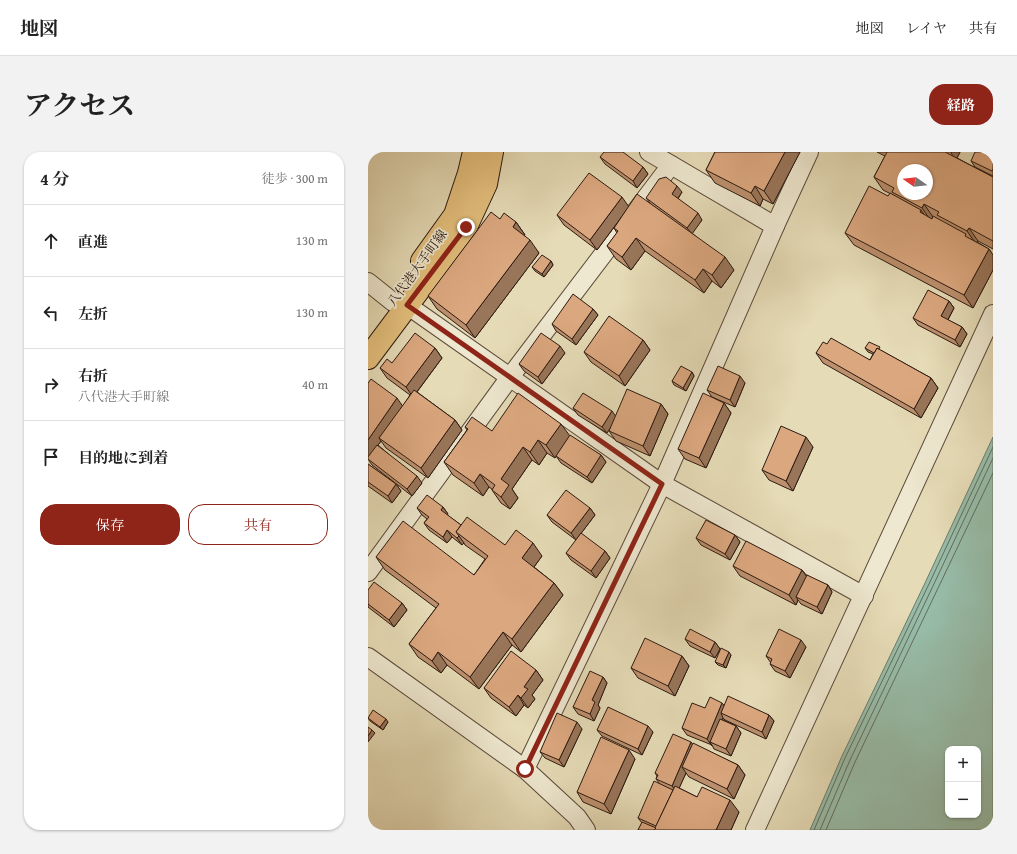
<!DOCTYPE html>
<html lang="ja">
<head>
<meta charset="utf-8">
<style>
  :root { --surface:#fff; --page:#f2f2f2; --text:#222; --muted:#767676; --line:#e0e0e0; --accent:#8f2418 }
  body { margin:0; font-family:"Gentium Book Plus","Noto Serif JP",serif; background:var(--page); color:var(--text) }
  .controls { position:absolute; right:12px; bottom:12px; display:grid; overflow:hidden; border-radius:8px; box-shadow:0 1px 3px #0004 }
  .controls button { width:36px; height:36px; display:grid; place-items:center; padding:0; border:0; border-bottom:1px solid var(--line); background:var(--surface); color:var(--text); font:20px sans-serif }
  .compass { position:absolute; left:529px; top:12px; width:36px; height:36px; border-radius:50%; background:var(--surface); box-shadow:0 1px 3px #0004; rotate:284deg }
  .stop { position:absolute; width:12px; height:12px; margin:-9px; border:3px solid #8f2418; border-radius:50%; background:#fff }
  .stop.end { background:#8f2418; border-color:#fff; box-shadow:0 1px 4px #0008 }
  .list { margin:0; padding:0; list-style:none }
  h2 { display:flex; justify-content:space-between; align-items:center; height:52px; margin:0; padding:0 16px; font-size:17px }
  h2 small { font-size:13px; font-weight:400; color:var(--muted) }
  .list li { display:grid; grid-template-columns:26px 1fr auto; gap:12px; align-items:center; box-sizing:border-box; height:72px; padding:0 16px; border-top:1px solid var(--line) }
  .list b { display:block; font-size:15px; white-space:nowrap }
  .list p { margin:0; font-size:13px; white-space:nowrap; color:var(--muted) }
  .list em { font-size:13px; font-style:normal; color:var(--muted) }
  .actions { display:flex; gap:8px; padding:12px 16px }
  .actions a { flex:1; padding:9px 0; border:1px solid var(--accent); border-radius:16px; text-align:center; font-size:14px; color:var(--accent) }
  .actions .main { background:var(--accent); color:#fff }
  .icon { flex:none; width:22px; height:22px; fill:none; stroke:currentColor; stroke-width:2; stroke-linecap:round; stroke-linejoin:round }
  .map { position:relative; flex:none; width:625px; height:678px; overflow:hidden; border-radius:16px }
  header { display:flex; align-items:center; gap:24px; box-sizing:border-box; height:56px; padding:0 20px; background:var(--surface); border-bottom:1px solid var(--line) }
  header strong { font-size:19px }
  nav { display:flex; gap:22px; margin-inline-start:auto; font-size:14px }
  .intro { display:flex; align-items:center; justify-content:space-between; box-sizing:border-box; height:96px; padding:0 24px }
  h1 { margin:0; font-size:28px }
  .button { padding:10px 18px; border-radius:16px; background:var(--accent); color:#fff; font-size:14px; font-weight:700 }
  main { display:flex; gap:24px; padding:0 24px }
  aside { flex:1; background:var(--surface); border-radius:16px; box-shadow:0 1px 3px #0004 }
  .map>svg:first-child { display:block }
  .water { fill:#97bca8; stroke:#6d7b6c; fill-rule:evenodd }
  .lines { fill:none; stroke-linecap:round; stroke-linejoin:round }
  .shore { stroke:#626b5d; stroke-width:1 }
  .minor-casing { stroke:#5b4a3b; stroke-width:20 }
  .major-casing { stroke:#2d1a12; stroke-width:24 }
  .minor { stroke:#eee8d0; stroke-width:18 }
  .major { stroke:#e2be7b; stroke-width:22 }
  .wall { fill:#bc906d; stroke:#2d1a12 }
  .shaded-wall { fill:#997559; stroke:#2d1a12 }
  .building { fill:#dba77f; stroke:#2d1a12; fill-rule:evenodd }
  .route { stroke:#8f2418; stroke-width:5 }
  .labels { text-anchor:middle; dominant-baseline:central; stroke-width:3.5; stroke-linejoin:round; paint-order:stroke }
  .street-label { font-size:13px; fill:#2d1a12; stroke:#eee8d0 }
</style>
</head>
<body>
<header>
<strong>地図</strong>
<nav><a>地図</a><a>レイヤ</a><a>共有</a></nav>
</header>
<div class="intro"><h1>アクセス</h1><a class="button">経路</a></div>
<main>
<aside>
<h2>4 分<small>徒歩 · 300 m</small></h2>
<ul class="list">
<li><svg class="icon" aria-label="ahead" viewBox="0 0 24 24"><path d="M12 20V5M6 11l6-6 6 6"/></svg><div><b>直進</b></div><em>130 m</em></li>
<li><svg class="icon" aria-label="left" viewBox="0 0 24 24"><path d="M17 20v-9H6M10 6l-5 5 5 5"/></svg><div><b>左折</b></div><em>130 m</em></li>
<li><svg class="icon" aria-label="right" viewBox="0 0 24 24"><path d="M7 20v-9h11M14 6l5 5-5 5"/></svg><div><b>右折</b><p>八代港大手町線</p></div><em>40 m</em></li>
<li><svg class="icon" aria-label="arrive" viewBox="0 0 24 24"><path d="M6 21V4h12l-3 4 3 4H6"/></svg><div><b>目的地に到着</b></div></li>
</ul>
<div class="actions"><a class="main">保存</a><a>共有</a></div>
</aside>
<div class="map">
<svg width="625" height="678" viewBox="0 0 625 678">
  <rect width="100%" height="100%" fill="#e5dbb6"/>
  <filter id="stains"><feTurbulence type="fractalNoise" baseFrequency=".005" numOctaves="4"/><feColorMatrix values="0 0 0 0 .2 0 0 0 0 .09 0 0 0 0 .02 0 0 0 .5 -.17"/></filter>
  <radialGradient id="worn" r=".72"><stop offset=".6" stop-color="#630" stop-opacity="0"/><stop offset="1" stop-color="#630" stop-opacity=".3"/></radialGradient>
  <path class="water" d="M625,285V678H442L474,604L557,431ZM580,597H610V663H580Z"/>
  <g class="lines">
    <g class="shore">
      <polyline points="446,678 477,606 561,432 625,295"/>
      <polyline points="452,678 482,608 565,434 625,306"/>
      <polyline points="458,678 487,610 625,321"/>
    </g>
    <defs>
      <g id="minor">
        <polyline points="281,0 407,74"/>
        <polyline points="0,130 25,150 39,153 294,332 496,444"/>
        <polyline points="0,420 142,225 303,13"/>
        <polyline points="0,505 157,617 209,665 218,678"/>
        <polyline points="157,617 294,332 407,74 441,0"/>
        <polyline points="387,678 625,162"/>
      </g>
      <g id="major">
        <polyline points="54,109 87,63 101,21 106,0"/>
        <polyline points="0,206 98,75 118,32 124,0"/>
      </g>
    </defs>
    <use href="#minor" class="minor-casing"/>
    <use href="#major" class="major-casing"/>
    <use href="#minor" class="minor"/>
    <use href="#major" class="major"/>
  </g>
  <g class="wall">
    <polygon points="347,0 432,0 405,52 395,47 392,54 347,31 338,18"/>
    <polygon points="509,0 592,0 589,6 625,25 625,97 610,89 609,90 621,97 625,103 625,118 605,156 486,93 477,81 520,44 527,44 515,38 506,25 517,4"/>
    <polygon points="625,0 625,24 607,15 603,9"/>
    <polygon points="232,5 275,15 280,22 269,36 237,12"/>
    <polygon points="314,40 310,47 334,68 324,81 366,118 353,136 344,129 336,141 277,99 263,118 248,107 239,94 249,81 246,76 253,66 229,98 196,73 189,63 261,55 282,51 278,46"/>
    <polygon points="132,67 148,70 157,83 156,84 171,101 107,186 69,157 60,144"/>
    <polygon points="183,109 185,113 176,125 167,119 164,115"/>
    <polygon points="581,149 586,156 580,168 594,175 599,182 592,195 550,173 545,166"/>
    <polygon points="225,157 230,163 208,193 188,179 184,172"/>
    <polygon points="275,188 282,198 257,234 223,210 216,200"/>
    <polygon points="459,192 502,208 505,202 500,200 497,196 514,199 563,226 570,236 553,266 455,211 448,201"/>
    <polygon points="67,196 74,206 49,240 87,268 94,278 60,326 18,296 13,289 10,293 54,331 44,344 4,313 0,307 0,231 35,254 42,243 19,226 12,216 24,211"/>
    <polygon points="197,201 174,232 156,219 151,212"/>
    <polygon points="324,220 326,224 318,239 306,233 304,229"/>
    <polygon points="377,231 367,255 344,245 339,238"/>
    <polygon points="356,251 363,261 338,316 317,307 310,297"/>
    <polygon points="293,252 300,262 282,304 248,289 241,279 241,277 239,281 210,263 205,256 247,264"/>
    <polygon points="97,275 124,279 201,284 233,303 238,310 224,331 193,311 188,304 187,306 179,301 171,313 164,308 144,337 150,346 142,357 133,351 124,338 124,337 121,335 115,344 85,323 76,310 99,278"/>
    <polygon points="445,295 425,339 401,328 394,318"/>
    <polygon points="0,312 28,332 33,339 24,351 0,334"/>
    <polygon points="75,355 80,362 79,363 93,373 137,393 174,404 166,415 186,431 195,443 153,500 144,493 111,537 79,513 73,521 50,505 41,492 68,456 17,418 8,405 106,423 117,407 97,393 96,391 94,393 84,385 79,391 61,378 56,371 59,367 54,363 49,356"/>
    <polygon points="222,356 227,363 208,388 184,370 179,363"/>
    <polygon points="367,383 372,390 362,408 333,393 328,386"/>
    <polygon points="237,399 242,406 228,426 203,408 198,401"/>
    <polygon points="365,414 434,418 439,424 460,433 464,440 454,462 433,452 430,448 428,453 372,424"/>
    <polygon points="0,438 34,451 39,458 26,475 0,455"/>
    <polygon points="317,487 347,490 352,497 347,506 322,494"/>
    <polygon points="438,495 422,526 407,519 402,512 403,511 398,504"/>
    <polygon points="363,503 358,516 350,513 347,510"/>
    <polygon points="314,504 321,514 307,544 270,526 263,516"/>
    <polygon points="168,518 175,528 164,543 167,547 160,556 156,553 148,564 123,546 116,536"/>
    <polygon points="235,525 239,531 230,553 232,556 226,569 210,562 205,555"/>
    <polygon points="356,553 401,563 406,569 398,587 357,568 355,566 355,568 368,574 373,581 363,604 346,597 344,593 319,583 314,576 337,556"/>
    <polygon points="0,566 20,570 15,578 2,569"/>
    <polygon points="214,577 196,615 177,606 172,600"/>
    <polygon points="229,578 285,580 274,603 234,584"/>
    <polygon points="325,592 370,613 377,623 366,647 321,625 318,621 311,636 329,645 371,660 363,678 270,678 274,671 270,666 292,632 288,627 289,624 287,621"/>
    <polygon points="267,607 243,662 215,650 209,640"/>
  </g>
  <g class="shaded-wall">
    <polygon points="417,0 432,0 405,52 396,39"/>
    <polygon points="584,0 592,0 588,8 583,1"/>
    <polygon points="275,15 280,22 269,36 265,29"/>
    <polygon points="309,34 314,40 308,49 304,42"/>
    <polygon points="387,34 395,47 392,54 383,41"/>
    <polygon points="254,45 261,55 229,98 222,88"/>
    <polygon points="556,52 565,65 563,69 554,56"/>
    <polygon points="553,58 562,71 552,60"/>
    <polygon points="330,61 334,68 324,82 319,76"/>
    <polygon points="148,70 157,83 153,88 145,75"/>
    <polygon points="601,76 610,89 608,92 599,79"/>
    <polygon points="268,86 277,99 263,118 254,105"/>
    <polygon points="162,88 171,101 107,186 98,173"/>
    <polygon points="621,97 625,103 625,118 605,156 596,143"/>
    <polygon points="357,105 366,118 353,136 344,123"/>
    <polygon points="183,109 185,113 176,125 174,122"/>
    <polygon points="335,117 344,129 336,141 327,128"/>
    <polygon points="581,149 586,156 578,171 573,164"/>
    <polygon points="225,157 230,163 208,193 204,187"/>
    <polygon points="594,175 599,182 592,195 587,188"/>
    <polygon points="275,188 282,198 257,234 251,224"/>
    <polygon points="192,194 197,201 174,232 170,225"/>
    <polygon points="67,196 74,206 45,245 38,235"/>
    <polygon points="324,220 326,224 318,239 315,236"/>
    <polygon points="372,224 377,231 367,255 362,248"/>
    <polygon points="563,226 570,236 553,266 546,257"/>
    <polygon points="29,246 36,256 11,286 13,289 0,307 0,288"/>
    <polygon points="356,251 363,261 338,316 331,306"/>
    <polygon points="293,252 300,262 282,304 275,294"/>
    <polygon points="244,259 249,266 239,281 234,275"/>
    <polygon points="87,268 94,278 60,326 53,316"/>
    <polygon points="193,272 202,284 187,306 178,293"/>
    <polygon points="438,285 445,295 425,339 418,329"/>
    <polygon points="170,288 179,301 171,313 162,300"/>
    <polygon points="155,295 164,308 144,337 150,346 142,357 133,345 133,327"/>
    <polygon points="233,303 238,310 224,331 219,325"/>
    <polygon points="112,322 121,335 115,344 106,331"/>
    <polygon points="49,324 54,331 44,344 39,337"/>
    <polygon points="28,332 33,339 24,351 20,344"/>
    <polygon points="75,355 80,362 78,365 73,358"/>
    <polygon points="222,356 227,363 208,388 203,381"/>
    <polygon points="79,378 84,385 79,391 75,385"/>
    <polygon points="367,383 372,390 362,408 357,402"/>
    <polygon points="91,384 96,391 94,393 89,386"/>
    <polygon points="165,391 174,404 163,419 154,406"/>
    <polygon points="237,399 242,406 228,426 223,419"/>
    <polygon points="434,418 441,428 428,445 430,448 428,453 421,443"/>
    <polygon points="186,431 195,443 153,500 144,487"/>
    <polygon points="460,433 464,440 454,462 449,455"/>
    <polygon points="34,451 39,458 26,475 21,468"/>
    <polygon points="135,480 144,493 111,537 102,525"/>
    <polygon points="433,488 438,495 422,526 417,519"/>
    <polygon points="347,490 352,497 347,506 342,500"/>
    <polygon points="70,500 79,513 73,521 64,509"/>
    <polygon points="361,500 363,503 358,516 355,513"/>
    <polygon points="314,504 321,514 307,544 300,534"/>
    <polygon points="168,518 175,528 164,543 167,547 160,556 153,546 156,535"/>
    <polygon points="235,525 239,531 230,553 232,556 226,569 222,562 224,548"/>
    <polygon points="150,543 156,553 148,564 141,555"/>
    <polygon points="354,551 359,557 353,561 355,566 345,591 342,590 344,594 339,587"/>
    <polygon points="401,563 406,569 398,587 394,580"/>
    <polygon points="18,567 20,570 15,578 12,575"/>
    <polygon points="209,570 214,577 196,615 191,608"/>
    <polygon points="280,574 285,580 274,603 270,597"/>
    <polygon points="368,574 373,581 363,604 358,597"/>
    <polygon points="4,578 7,581 0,590 0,584"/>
    <polygon points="323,590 328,597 314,615 318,621 309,641 304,634"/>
    <polygon points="261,598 267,607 243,662 236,652"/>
    <polygon points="370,613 377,623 366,647 359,637"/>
    <polygon points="362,648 371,660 363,678 348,678"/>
  </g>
  <g class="building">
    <polygon points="236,0 255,0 275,15 265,29 232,5"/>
    <polygon points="347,0 417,0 396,39 387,34 383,41 338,18"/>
    <path d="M519,0H577L625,25V89L601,76L599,79L569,63L571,60L556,52L554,56L524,40L526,36L506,25ZM535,18H559V42H535Z"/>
    <polygon points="607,0 625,0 625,17 624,19 603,9"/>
    <polygon points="221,21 254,45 222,88 189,63"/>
    <polygon points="298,25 309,34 304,42 330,61 319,76 278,46 291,27"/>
    <polygon points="501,34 520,44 522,41 553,58 552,60 564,67 565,64 598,82 597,84 621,97 596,143 477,81"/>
    <polygon points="269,42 357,105 344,123 335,117 327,128 268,86 254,105 239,94 250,79 246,76"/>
    <polygon points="123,60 132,67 136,61 148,70 145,75 162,88 98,173 60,144"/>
    <polygon points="174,103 183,109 174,122 164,115"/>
    <polygon points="560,138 581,149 573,164 594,175 587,188 545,166"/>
    <polygon points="205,142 225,157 204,187 184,172"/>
    <polygon points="241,164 275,188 251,224 216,200"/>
    <polygon points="47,181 67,196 38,235 12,216 19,207 24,211"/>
    <polygon points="173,181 192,194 170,225 151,212"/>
    <polygon points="463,186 502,208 509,196 563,226 546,257 448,201 455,190 459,192"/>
    <polygon points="501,190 512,195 511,197 509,196 506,201 497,196"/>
    <polygon points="313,214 324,220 315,236 304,229"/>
    <polygon points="350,214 372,224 362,248 339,238"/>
    <polygon points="3,227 29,246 0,288 0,231"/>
    <polygon points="259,237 293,252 275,294 241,279"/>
    <polygon points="46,238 87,268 53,316 11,286"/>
    <polygon points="150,241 193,272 178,293 170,288 162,300 155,295 133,327 141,333 133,345 124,338 127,333 112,322 106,331 76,310 100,277 97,275 104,265 124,279"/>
    <polygon points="215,241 244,259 234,275 205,256"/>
    <polygon points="335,241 356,251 331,306 310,297"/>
    <polygon points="413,274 438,285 418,329 394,318"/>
    <polygon points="202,283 233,303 219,325 188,304"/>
    <polygon points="9,293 49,324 39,337 0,307 0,305"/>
    <polygon points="0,312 28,332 20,344 0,330"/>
    <polygon points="198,338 222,356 203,381 179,363"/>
    <polygon points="59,343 75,355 73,358 93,373 88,380 91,384 89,386 79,378 75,385 56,371 61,365 49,356"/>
    <polygon points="99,365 137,393 148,378 165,391 154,406 186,431 144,487 135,480 102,525 70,500 64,509 41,492 71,452 8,405 35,369 106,423 120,404 88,380"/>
    <polygon points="338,368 367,383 357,402 328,386"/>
    <polygon points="213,381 237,399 223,419 198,401"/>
    <polygon points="378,389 434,418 421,443 365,414"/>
    <polygon points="439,423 460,433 449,455 428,445"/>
    <polygon points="6,430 34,451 21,468 0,452 0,438"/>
    <polygon points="322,477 347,490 342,500 317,487"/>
    <polygon points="411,477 433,488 417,519 402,512 404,507 398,504"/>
    <polygon points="277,486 314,504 300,534 263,516"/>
    <polygon points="353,496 361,500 355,513 347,510"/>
    <polygon points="143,499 168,518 156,535 160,537 153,546 150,543 141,555 116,536"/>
    <polygon points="222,519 235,525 224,548 227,550 222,562 205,555"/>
    <polygon points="360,544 401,563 394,580 353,561"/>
    <polygon points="342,545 354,551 339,587 314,576 324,551 337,556"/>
    <polygon points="240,555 280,574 270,597 229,578"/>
    <polygon points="5,558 18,567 12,575 0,566"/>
    <polygon points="189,561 209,570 191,608 172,600"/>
    <polygon points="352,567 368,574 358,597 342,590"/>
    <polygon points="0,575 4,578 0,584"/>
    <polygon points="305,582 323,590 304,634 288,627 290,623 287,621"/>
    <polygon points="233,585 261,598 236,652 209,640"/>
    <polygon points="325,591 370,613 359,637 314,615"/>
    <polygon points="286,629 305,638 288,674 270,666"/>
    <polygon points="307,634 329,645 334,635 362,648 348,678 286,678"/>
    <polygon points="274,670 288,676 286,678 270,678"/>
  </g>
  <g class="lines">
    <polyline class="route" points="98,75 39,153 294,332 157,617"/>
  </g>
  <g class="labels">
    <g class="street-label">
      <text transform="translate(49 116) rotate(-54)">八代港大手町線</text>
    </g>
  </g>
  <rect width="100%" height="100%" filter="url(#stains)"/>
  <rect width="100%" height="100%" fill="url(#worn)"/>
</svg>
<div class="controls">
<button>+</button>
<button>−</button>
</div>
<svg class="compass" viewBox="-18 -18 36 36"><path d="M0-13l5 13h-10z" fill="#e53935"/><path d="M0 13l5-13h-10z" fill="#767676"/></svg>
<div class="stop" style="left:157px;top:617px"></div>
<div class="stop end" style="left:98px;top:75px"></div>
</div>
</main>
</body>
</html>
